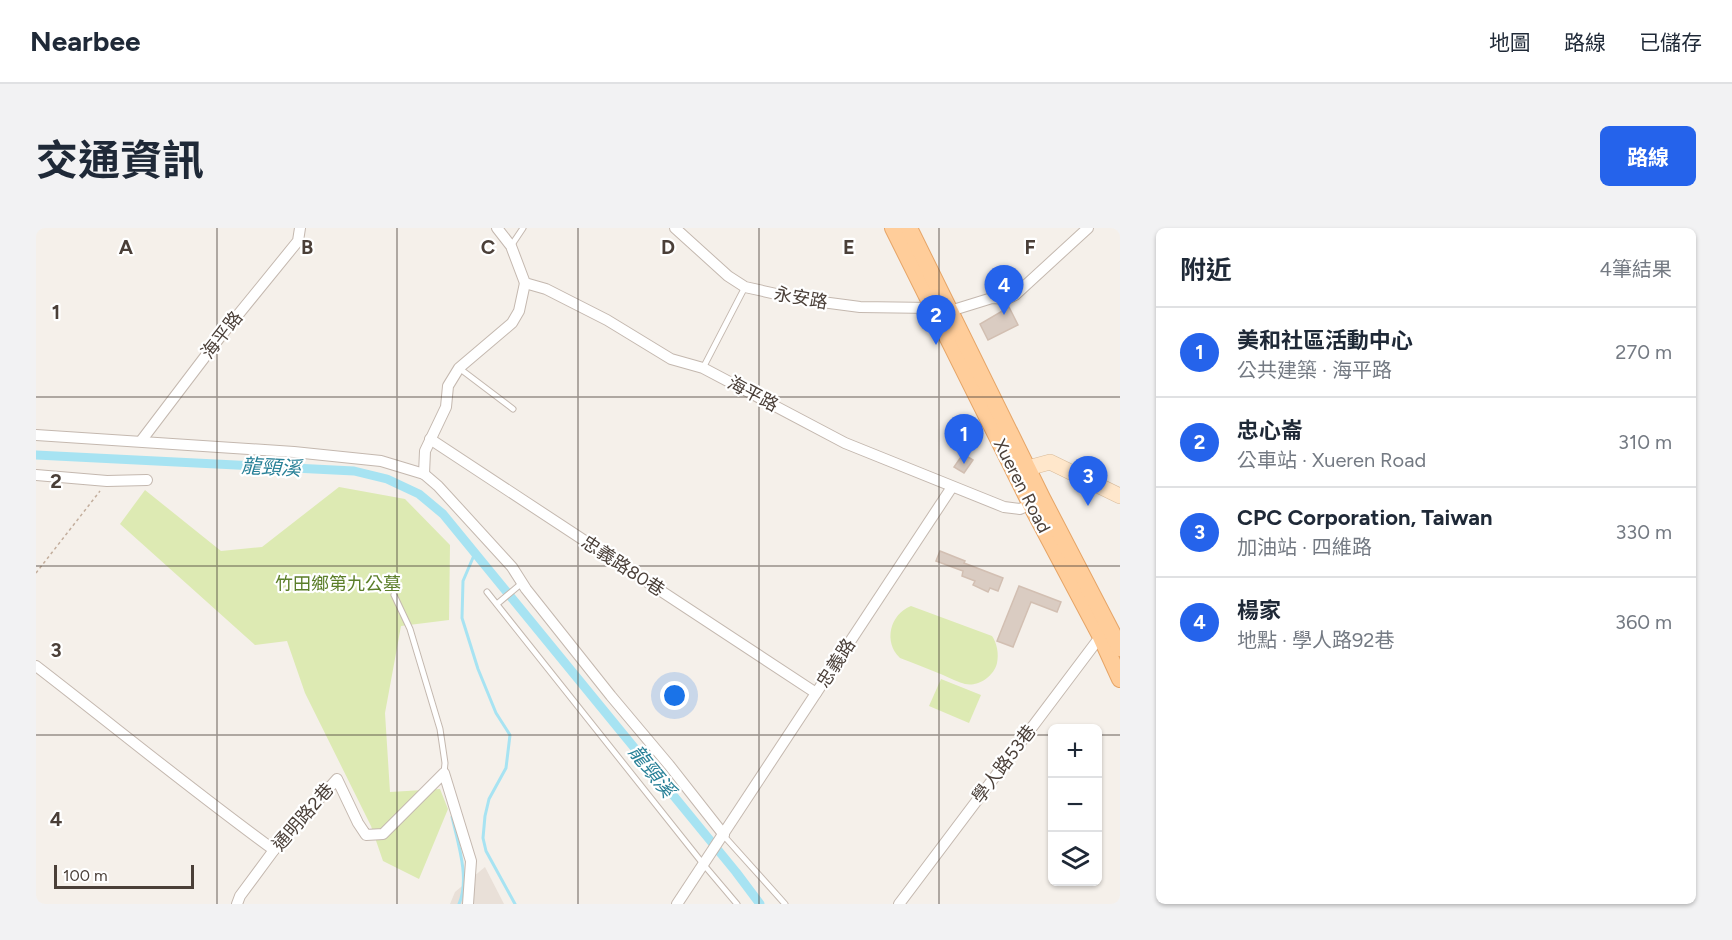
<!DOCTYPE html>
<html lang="zh-TW">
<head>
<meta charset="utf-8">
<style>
  :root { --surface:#fff; --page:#f2f2f3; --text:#1f2937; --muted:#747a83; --line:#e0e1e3; --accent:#2563eb }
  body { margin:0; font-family:Figtree,"Noto Sans TC",sans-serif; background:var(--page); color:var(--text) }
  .controls { position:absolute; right:18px; bottom:18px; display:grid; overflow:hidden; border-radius:9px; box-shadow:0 2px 4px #0004 }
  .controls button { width:54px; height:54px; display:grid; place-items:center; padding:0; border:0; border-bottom:2px solid var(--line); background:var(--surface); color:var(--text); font:30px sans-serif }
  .scale { position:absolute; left:18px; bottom:15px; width:140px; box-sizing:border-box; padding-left:6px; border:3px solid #4a3f38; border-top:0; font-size:16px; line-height:21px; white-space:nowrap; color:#4a3f38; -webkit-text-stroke:4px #fff; paint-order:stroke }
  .you { position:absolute; left:639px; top:468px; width:21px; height:21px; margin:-15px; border:4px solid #fff; border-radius:50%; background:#1a73e8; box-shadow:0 0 0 9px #1a73e833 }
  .badge { display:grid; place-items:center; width:39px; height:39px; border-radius:50%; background:var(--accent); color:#fff; font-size:20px; font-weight:700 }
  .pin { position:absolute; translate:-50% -50px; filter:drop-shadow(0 2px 3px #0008) }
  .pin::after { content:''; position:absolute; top:32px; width:21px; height:18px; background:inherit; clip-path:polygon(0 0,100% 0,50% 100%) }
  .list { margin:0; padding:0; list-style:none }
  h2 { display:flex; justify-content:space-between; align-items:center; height:78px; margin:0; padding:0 24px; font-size:26px }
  h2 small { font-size:20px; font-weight:400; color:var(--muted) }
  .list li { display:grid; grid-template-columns:39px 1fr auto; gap:18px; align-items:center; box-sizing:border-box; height:90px; padding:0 24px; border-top:2px solid var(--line) }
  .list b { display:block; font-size:22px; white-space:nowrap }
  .list p { margin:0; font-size:20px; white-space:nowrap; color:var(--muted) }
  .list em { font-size:20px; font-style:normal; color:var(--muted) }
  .icon { flex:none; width:33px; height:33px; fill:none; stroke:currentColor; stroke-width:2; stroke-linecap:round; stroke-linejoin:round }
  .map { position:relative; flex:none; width:1084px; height:676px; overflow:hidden; border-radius:9px }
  header { display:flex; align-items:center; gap:36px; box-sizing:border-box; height:84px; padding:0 30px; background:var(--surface); border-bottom:2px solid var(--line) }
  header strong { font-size:28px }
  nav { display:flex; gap:33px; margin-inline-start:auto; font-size:21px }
  .intro { display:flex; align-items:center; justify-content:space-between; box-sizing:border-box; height:144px; padding:0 36px }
  h1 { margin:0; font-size:42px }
  .button { padding:15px 27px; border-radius:9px; background:var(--accent); color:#fff; font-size:21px; font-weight:700 }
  main { display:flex; gap:36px; padding:0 36px }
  aside { flex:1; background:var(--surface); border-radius:9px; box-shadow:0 2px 4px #0004 }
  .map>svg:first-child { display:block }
  .residential { fill:#e9e0d8 }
  .green { fill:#ddeab3 }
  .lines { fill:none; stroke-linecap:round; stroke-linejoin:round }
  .stream { stroke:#a7e3f2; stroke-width:3 }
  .canal { stroke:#a7e3f2; stroke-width:9 }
  .building { fill:#daccc2; stroke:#d2bfb2; stroke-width:1.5 }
  .lane-casing { stroke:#c4b8af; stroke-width:7 }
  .street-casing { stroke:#c4b8af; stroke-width:12 }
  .secondary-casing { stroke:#d9bc9c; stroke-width:16 }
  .primary-casing { stroke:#e6a567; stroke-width:18 }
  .path { stroke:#c3ae9d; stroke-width:1.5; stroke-dasharray:3 3; stroke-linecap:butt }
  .lane { stroke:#fff; stroke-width:5 }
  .street { stroke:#fff; stroke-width:10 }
  .secondary { stroke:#ffe7cb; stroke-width:15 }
  .primary { stroke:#ffcd9a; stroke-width:16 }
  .grid { fill:none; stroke:#4a3f38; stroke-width:1.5; stroke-opacity:0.55 }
  .labels { text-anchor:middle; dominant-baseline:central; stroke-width:4.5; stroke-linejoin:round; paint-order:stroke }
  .street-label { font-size:18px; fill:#4a3f38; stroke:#fff }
  .park-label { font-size:18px; fill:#5b7e29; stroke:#fff }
  .water-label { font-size:20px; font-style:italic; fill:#288097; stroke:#fff }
  .grid-label { font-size:20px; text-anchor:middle; font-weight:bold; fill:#4a3f38; stroke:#fff; stroke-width:4.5; stroke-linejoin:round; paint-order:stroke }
</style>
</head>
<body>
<header>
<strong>Nearbee</strong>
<nav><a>地圖</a><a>路線</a><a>已儲存</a></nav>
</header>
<div class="intro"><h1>交通資訊</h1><a class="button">路線</a></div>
<main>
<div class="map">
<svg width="1084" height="676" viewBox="0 0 1084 676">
  <rect width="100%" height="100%" fill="#f5f0ea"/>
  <polygon class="residential" points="449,639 468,676 414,676 419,664"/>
  <g class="green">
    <polygon points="303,259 369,271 414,317 413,392 365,398 349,485 354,564 404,561 412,581 383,651 347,633 335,598 269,465 251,413 219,417 84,296 109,262 185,323 226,319"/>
    <path d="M875,378L956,408C961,415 963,426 961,435C958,448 943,459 929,456C922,454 914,450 907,447C893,441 879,436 864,430C847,414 854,386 875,378Z"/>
    <polygon points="905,451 945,467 933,495 893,478"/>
  </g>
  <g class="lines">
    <g class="stream">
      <polyline points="439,325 427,353 426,390 442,441 460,485 474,507 470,540 453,571 449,588 447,610 450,623 479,676"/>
      <path d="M416,589C422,615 434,651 423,676"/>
    </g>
    <polyline class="canal" points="0,227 318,243 351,251 383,266 407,286 700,644 724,676"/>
  </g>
  <g class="building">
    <polygon points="973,79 982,97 952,112 944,96"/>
    <polygon points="927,226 937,232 928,245 918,239"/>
    <polygon points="904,323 929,333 928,335 967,350 962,363 954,360 952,364 937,357 939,353 926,348 927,343 900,333"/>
    <polygon points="983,358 1025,374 1021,384 995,374 977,419 961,413"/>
  </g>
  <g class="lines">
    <defs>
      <g id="lane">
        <polyline points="475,18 487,0"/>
        <polyline points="423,140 477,181"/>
        <polyline points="667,140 709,59"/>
        <polyline points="451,364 668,637 701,676"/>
        <polyline points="358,367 374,401 404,501 409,535 408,545"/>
        <polyline points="461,376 486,355"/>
        <polyline points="688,608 749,676"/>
      </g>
      <g id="street">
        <polyline points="461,0 475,18 489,55 510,61 571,92 635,131 667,140 809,215 968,279 984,281 1000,274"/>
        <polyline points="639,0 692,48 709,59 763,71 824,79 896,80 914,83 956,70 971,71 979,67 1052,0"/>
        <polyline points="0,207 258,224 345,233 388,246 402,258 476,339 490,361 575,468 633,537 688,607"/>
        <polyline points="394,211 780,465"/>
        <polyline points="105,213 184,109 262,13 264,0"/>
        <polyline points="388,246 389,223 410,179 412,158 423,140 476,95 483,83 489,55"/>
        <polyline points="0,247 71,253 111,252"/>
        <path d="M0,438C79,499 157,563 238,622"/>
        <polyline points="201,676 204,668 238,622 301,551 322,595 330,607 347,606 408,545 435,633 432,676"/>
        <polyline points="641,676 916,259"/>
        <polyline points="863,676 1067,405"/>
      </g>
      <polyline id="secondary" points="980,245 992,240 1014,234 1084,268"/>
      <g id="primary">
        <polyline points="857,0 995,277 1064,407 1084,451"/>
        <polyline points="873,0 1006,270 1084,420"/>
      </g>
    </defs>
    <use href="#lane" class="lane-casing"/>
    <use href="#street" class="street-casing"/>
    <use href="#secondary" class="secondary-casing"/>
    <use href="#primary" class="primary-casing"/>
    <polyline class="path" points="0,345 64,263"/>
    <use href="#lane" class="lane"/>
    <use href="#street" class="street"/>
    <use href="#secondary" class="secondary"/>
    <use href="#primary" class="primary"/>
  </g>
  <path class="grid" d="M181,0V676M361,0V676M542,0V676M723,0V676M903,0V676M0,169H1084M0,338H1084M0,507H1017M1062,507H1084"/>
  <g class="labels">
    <g class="street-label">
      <text transform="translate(765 70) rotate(10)">永安路</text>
      <text transform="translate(186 107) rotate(-52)">海平路</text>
      <text transform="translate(717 166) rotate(28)">海平路</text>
      <text transform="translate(986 258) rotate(63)">Xueren Road</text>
      <text transform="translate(587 338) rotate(33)">忠義路80巷</text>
      <text transform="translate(800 435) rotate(-57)">忠義路</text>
      <text transform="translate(968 536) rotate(-53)">學人路53巷</text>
      <text transform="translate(267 589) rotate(-49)">通明路2巷</text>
    </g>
    <g class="park-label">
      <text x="302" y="356">竹田鄉第九公墓</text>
    </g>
    <g class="water-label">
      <text transform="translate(235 239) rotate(3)">龍頸溪</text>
      <text transform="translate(616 543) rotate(51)">龍頸溪</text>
    </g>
  </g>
  <g class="grid-label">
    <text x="90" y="26">A</text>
    <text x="271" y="26">B</text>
    <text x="452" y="26">C</text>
    <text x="632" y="26">D</text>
    <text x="813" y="26">E</text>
    <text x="994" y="26">F</text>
    <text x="20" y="91">1</text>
    <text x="20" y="260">2</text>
    <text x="20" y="429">3</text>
    <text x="20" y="598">4</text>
  </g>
</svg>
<div class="controls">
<button>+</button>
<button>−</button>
<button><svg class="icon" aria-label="layers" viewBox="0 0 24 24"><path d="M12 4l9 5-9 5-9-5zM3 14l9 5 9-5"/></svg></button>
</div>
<div class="scale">100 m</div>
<div class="you"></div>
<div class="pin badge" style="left:928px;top:236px">1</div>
<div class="pin badge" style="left:900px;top:117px">2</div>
<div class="pin badge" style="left:1052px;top:278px">3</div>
<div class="pin badge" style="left:968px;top:87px">4</div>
</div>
<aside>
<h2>附近<small>4筆結果</small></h2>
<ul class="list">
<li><span class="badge">1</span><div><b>美和社區活動中心</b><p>公共建築 · 海平路</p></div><em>270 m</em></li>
<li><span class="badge">2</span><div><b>忠心崙</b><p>公車站 · Xueren Road</p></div><em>310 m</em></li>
<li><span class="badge">3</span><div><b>CPC Corporation, Taiwan</b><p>加油站 · 四維路</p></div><em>330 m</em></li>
<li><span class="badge">4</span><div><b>楊家</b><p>地點 · 學人路92巷</p></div><em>360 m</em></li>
</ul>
</aside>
</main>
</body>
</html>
